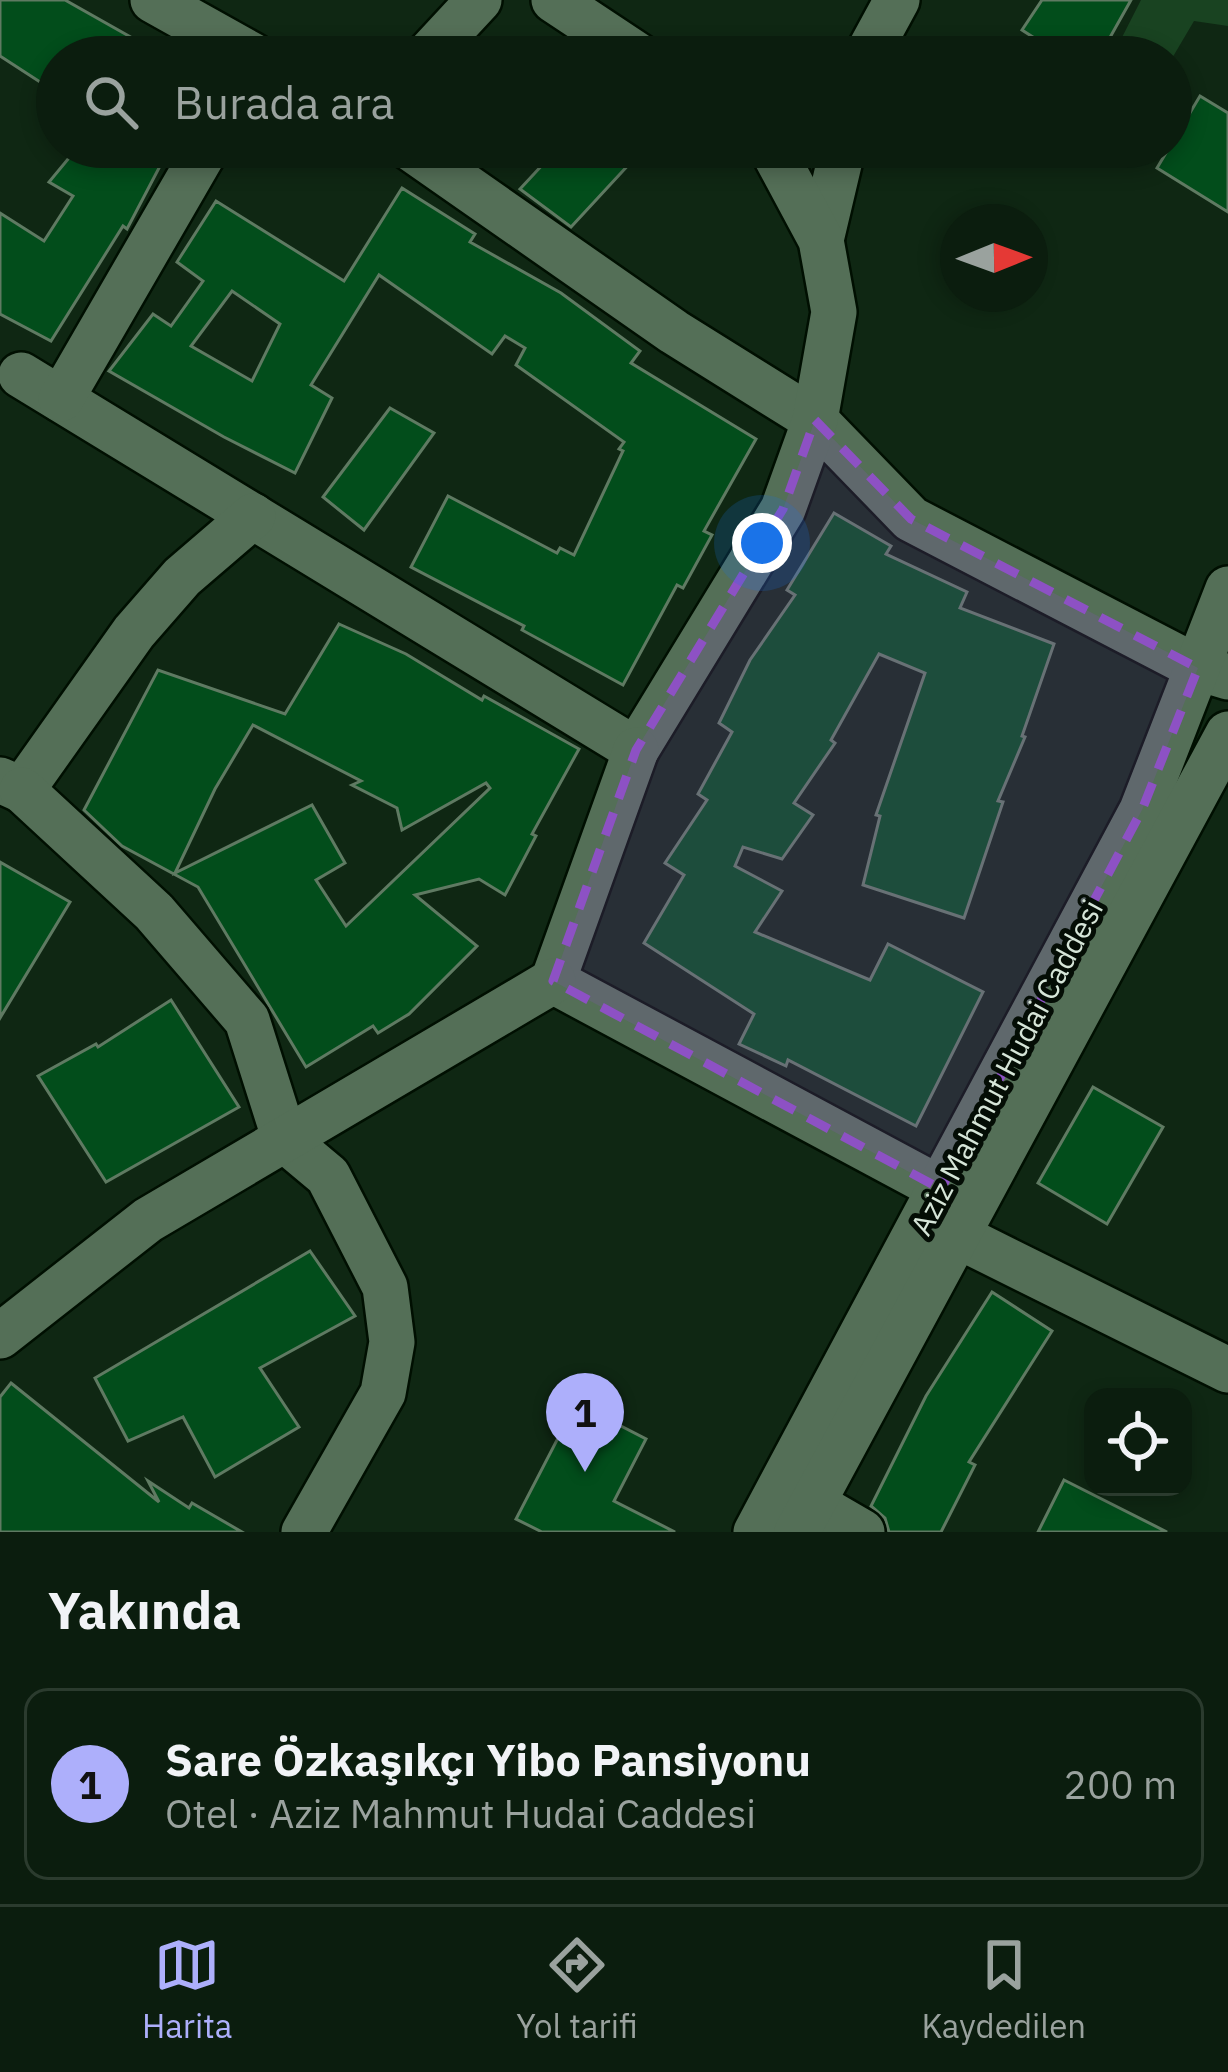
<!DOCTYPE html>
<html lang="tr">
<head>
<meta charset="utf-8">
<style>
  :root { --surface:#0b1d0e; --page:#142617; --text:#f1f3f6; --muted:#9aa29e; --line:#2b3b2e; --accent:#adaffb }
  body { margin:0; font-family:"IBM Plex Sans",sans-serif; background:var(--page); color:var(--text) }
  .controls { position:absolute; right:36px; bottom:36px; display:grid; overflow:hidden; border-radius:24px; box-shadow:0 6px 18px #0003 }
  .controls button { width:108px; height:108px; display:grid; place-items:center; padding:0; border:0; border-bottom:3px solid var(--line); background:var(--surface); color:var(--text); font:60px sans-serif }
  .compass { position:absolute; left:940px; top:204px; width:108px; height:108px; border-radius:50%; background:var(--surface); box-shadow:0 6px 18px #0003; rotate:89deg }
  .you { position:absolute; left:762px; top:543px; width:42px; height:42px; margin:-30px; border:9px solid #fff; border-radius:50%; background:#1a73e8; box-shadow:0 0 0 18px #1a73e833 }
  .badge { display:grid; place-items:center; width:78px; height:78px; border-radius:50%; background:var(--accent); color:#111; font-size:39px; font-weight:700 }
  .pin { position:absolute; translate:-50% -99px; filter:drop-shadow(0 3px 6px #0008) }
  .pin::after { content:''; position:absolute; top:63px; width:42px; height:36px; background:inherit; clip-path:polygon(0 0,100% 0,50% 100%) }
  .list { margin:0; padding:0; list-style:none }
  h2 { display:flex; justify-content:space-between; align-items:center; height:156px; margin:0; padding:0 48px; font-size:51px }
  h2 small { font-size:39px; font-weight:400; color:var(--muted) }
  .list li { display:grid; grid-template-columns:78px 1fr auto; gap:36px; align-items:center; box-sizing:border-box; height:192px; margin:0 24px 24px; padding:0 24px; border:3px solid var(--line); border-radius:24px }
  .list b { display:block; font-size:45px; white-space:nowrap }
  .list p { margin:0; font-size:39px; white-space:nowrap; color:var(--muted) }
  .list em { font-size:39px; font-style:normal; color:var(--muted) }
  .icon { flex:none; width:66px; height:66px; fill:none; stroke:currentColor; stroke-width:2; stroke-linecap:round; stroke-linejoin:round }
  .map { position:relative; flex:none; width:1228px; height:1532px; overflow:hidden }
  .search { position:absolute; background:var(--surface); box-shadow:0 6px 18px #0003; left:36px; right:36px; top:36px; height:132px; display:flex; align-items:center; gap:30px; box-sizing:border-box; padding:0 42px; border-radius:66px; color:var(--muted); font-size:45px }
  .sheet { height:372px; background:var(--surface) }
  nav { display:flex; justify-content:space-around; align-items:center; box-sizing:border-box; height:168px; border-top:3px solid var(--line); background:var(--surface); font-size:33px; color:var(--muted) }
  nav a { display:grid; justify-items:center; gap:6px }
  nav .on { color:var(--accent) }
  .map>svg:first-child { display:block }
  .green { fill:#194321 }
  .building { fill:#024d1b; stroke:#5f7a62; stroke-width:3; fill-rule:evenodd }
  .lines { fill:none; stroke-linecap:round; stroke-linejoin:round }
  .minor-casing { stroke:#000f01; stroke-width:50 }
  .minor { stroke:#546f57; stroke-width:45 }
  .marked { fill:#8d51c4; fill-opacity:0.2; stroke:#8d51c4; stroke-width:9; stroke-dasharray:24 15; stroke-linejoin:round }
  .labels { text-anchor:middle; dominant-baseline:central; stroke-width:10; stroke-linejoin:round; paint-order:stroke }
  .street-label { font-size:30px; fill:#d6e5d8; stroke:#040d05 }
</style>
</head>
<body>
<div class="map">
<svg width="1228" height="1532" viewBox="0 0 1228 1532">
  <rect width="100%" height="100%" fill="#0f2713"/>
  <polygon class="green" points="1141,0 1228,0 1228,26 1194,21 1171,60 1171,57 1112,57"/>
  <g class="building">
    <polygon points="0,0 65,0 166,57 57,57 57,93 0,56"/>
    <polygon points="1042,0 1131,0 1099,57 1064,57 1022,30"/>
    <polygon points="1200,96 1228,113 1228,212 1157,168"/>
    <polygon points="78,147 170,147 127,229 123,226 51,341 0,314 0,213 44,241 73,196 49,182"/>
    <polygon points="559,147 645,147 571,227 520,189"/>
    <path d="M402,188L475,234L470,242L561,293L640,351L631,363L756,439L704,531L712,535L683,588L677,585L623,685L522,630L524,626L411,567L448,496L557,553L560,548L574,555L623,451L619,449L624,442L516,365L525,348L505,336L492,354L379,275L311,385L332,398L295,473L224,437L109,371L153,314L171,326L203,281L177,262L216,201L344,281ZM232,291L280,324L252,381L191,346Z"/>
    <polygon points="390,408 434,433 364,530 323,497"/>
    <polygon points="834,513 891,546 886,554 967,592 960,608 1054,644 1022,736 1025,737 998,801 1003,802 964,918 863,885 880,816 876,815 925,673 879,654 831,740 835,743 794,803 813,815 782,859 743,847 735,866 782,891 755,932 870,980 888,944 983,992 916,1126 788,1060 786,1066 739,1044 754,1014 644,943 684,875 665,863 707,800 698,794 732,732 719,723 750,660 795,595 787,590"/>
    <path d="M339,624L406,654L482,700L484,696L579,749L532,834L536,836L505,895L479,879L415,895L477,946L409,1014L378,1033L373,1026L306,1067L198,887L122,846L84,810L158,670L285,714ZM253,725L361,781L352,785L397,808L402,830L486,783L490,788L346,926L316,880L345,863L312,805L175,873L215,789Z"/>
    <polygon points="0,862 70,902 0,1018"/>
    <polygon points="171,1000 239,1107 106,1182 38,1076 96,1044 98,1047"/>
    <polygon points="1093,1087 1163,1127 1107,1224 1038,1183"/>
    <polygon points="310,1251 355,1316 260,1368 299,1427 215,1477 183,1417 128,1441 95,1378"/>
    <polygon points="992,1292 1052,1331 969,1462 975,1465 941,1532 889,1532 885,1518 871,1506 926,1396"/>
    <polygon points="11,1383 159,1502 148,1481 189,1508 192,1503 242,1532 0,1532 0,1397"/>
    <polygon points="571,1413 612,1434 617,1424 646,1439 614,1501 675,1532 542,1532 516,1519"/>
    <polygon points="1064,1480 1167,1532 1038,1532"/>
  </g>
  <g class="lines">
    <defs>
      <g id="minor">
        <polyline points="153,0 255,57"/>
        <polyline points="554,0 640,57"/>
        <polyline points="426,57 479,0"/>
        <polyline points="866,57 897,0"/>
        <polyline points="409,147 674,332 815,420 911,519 1198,668 1228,677"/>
        <polyline points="821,240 843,147"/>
        <polyline points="21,375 636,750 783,509 815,420 834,312 821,240 771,147"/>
        <polyline points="61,399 207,147"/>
        <polyline points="636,750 553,981 941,1189"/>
        <polyline points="0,780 22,790 134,632 182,577 253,516"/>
        <polyline points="22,790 154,912 247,1020 285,1140 328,1176 385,1287 392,1342 383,1393 304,1532"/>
        <polyline points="958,1236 1228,1370"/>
        <polyline points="0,1336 148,1220 553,981"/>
        <polyline points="812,1503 862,1532"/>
        <polyline points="756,1532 1142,810 1228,589"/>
        <polyline points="797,1532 1228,734"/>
      </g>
    </defs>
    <use href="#minor" class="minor-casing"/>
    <use href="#minor" class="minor"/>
  </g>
  <path class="marked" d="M815,420L911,519L1198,668L1142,810L941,1189L553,981L636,750L783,509Z"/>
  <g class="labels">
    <g class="street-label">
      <text transform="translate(1006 1067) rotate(-62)">Aziz Mahmut Hudai Caddesi</text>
    </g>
  </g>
</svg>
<div class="controls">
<button><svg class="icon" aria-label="locate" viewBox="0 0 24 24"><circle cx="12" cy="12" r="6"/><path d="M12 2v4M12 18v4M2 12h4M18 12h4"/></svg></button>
</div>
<svg class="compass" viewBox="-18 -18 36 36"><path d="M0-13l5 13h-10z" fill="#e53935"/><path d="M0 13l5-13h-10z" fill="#9aa29e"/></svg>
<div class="you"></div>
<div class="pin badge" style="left:585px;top:1472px">1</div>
<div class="search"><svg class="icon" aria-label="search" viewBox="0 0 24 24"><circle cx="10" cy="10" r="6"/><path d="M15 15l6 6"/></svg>Burada ara</div>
</div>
<section class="sheet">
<h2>Yakında<small></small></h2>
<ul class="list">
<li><span class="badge">1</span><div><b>Sare Özkaşıkçı Yibo Pansiyonu</b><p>Otel · Aziz Mahmut Hudai Caddesi</p></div><em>200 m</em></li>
</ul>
</section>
<nav>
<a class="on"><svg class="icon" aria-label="map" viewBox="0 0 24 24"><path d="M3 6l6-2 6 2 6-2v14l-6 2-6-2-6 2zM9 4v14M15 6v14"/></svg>Harita</a>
<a><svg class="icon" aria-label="directions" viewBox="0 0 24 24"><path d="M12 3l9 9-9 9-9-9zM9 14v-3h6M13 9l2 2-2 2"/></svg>Yol tarifi</a>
<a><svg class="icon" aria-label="saved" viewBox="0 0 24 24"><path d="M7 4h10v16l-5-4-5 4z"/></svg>Kaydedilen</a>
</nav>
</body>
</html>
